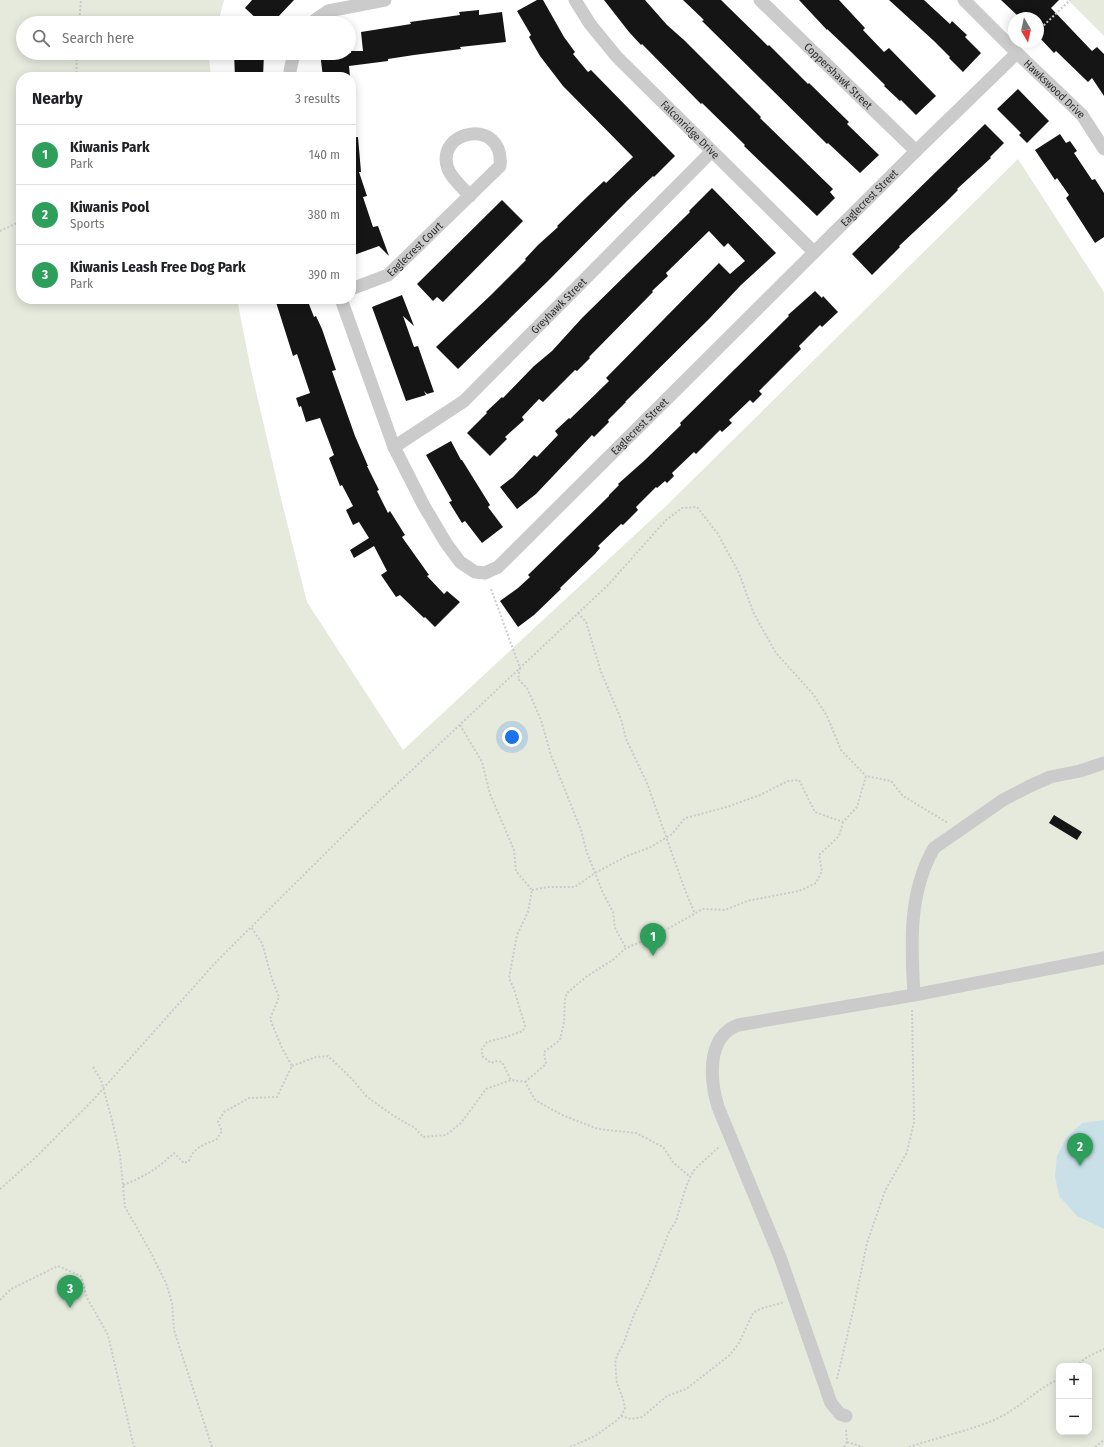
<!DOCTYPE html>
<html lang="en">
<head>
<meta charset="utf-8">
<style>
  :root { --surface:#fff; --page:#f2f2f2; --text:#202124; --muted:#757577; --line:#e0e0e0; --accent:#0f766e }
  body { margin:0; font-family:"Fira Sans Condensed",sans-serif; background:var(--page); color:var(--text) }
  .controls { position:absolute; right:12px; bottom:12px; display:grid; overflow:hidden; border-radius:8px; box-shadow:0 2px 10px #0003 }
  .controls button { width:36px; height:36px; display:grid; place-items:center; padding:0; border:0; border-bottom:1px solid var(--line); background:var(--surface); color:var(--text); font:20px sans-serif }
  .compass { position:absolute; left:1008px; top:12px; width:36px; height:36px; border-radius:50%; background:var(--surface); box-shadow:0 2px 10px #0003; rotate:171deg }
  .you { position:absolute; left:512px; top:737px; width:14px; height:14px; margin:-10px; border:3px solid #fff; border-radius:50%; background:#1a73e8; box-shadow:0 0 0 6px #1a73e833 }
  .badge { display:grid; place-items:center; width:26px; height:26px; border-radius:50%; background:var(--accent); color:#fff; font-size:13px; font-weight:700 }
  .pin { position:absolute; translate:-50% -33px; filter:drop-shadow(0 1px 2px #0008) }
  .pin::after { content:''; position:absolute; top:21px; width:14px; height:12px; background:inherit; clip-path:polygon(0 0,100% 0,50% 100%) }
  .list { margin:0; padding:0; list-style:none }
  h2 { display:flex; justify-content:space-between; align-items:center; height:52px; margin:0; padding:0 16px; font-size:17px }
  h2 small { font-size:13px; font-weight:400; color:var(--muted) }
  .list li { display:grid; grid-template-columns:26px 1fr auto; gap:12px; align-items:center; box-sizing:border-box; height:60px; padding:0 16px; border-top:1px solid var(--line) }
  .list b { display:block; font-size:15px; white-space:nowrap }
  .list p { margin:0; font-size:13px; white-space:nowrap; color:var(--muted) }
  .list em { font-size:13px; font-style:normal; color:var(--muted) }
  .icon { flex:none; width:22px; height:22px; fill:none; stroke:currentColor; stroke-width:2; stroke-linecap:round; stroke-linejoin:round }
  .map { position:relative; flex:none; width:1104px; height:1447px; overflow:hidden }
  .search { position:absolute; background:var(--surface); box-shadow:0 2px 10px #0003; left:16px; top:16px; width:340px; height:44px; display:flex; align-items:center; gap:10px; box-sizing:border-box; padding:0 14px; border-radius:22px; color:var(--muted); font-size:15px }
  .panel { position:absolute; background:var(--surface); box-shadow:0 2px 10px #0003; left:16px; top:72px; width:340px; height:232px; border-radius:16px }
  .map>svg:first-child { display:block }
  .green { fill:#e5eadd; fill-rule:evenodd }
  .water { fill:#cae0e9 }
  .building { fill:#151515 }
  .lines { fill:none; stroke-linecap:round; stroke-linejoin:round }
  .path { stroke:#cbcbcb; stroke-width:2; stroke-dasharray:2 2; stroke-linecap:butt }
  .minor { stroke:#cbcbcb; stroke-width:13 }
  .labels { text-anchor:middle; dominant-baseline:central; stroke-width:4; stroke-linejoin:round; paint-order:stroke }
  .street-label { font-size:11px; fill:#2e2e2e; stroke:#fff }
</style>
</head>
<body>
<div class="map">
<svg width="1104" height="1447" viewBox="0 0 1104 1447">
  <rect width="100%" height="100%" fill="#fff"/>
  <g class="green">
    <path d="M0,0H224L218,23H23V53H210L209,59L211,77H21V299H237L251,370L282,503L307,602L403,750L666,506L1018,159L1104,292V1446L1102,1447H0ZM1059,1366H1089V1432H1059Z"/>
    <polygon points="1068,0 1104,0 1104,36"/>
  </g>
  <polygon class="water" points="1104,1120 1104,1229 1077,1216 1059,1196 1055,1176 1057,1156 1066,1138 1082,1123"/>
  <g class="building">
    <polygon points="252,0 294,0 277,18 283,23 261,23 245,8"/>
    <polygon points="537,0 543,0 564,37 575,52 573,54 588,72 591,70 675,156 654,177 653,176 628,200 548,281 458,369 436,347 491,295 526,260 525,259 538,245 558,227 557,226 588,196 604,181 606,183 633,157 563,86 540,56 529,37 531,35 517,11"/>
    <polygon points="604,0 645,0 667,25 684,40 761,117 760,118 833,189 830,192 835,198 817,216 744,146 745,145 702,103 701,104 642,44 641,45 629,32"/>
    <polygon points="683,0 721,0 768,46 769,45 808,84 809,83 849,122 847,124 879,155 860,173 828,143 827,144 702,21 704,20"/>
    <polygon points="799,0 839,0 865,28 863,30 884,52 889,48 936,96 916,115 901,100 900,101 884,86 885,85 846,47 827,29 827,30"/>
    <polygon points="889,0 924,0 950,24 952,21 967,35 965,37 981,53 963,72 949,58 950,57 934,41"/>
    <polygon points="1001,0 1059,0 1051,8 1092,51 1097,47 1104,54 1104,96 1092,78 1088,82 1056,51 1054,53 1038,36 1038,18 1020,18"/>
    <polygon points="479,10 479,15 502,12 506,42 460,47 461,49 414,55 388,59 388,61 349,66 350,77 323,77 320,53 351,53 351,51 363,51 361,32 411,24 410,22 460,15 459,12"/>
    <polygon points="234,53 264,53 263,77 235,77"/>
    <polygon points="1018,89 1049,121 1027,143 1019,135 1021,133 997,109"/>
    <polygon points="985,124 1004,143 990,157 991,158 957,189 958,190 944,204 899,246 900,247 872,275 852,254"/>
    <polygon points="1060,134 1066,143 1070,141 1077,151 1074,153 1092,180 1095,179 1104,193 1104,237 1095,243 1066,198 1069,195 1057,178 1055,180 1035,150"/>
    <polygon points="358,137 361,172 359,172 367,196 363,197 373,227 378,226 389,256 379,246 354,255 351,246 351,138"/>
    <polygon points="712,188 776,253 741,285 709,319 625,402 626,402 608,420 609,422 594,437 592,435 536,494 517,509 500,487 513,477 534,455 537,457 558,435 555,431 569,418 570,419 609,381 606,378 719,263 730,274 745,261 728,243 724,247 709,231 666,273 668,276 652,291 653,292 589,357 590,358 577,371 575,370 543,402 539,399 522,417 524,420 505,437 507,439 490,456 467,433 487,413 486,412 502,397 503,398 534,366 552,351 582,318 690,212 689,211"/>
    <polygon points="502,200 523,221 443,302 437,297 433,301 417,284"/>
    <polygon points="815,291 822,298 823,296 838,312 822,327 820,325 799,346 801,349 759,391 762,394 753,403 750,400 729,420 732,423 722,432 720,430 696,454 694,452 672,473 674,476 667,483 665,481 657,488 656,487 636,507 638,510 623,525 621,524 598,546 600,548 595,554 560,588 561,589 534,615 518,627 500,601 518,588 530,577 528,575 609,496 609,495 619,485 618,484 645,460 681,425 680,423 789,316 788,315"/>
    <polygon points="402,295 414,326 403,316 414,347 418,346 434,392 427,394 424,391 426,395 406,401 372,307"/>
    <polygon points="275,299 307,299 314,317 316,316 322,329 336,370 332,371 355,436 368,466 367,466 379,490 377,491 388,513 390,511 405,535 402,537 429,575 427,576 444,594 447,591 460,602 435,627 425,617 424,618 400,595 396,597 381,575 387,571 374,546 354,558 350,550 369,538 359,522 353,525 346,510 353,506 342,485 340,486 329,458 334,455 320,418 306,422 301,406 299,407 296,398 310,393 297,354 293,356"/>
    <polygon points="451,441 461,460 462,460 490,505 488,507 503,527 482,543 465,521 462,523 449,502 452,501 426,455"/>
    <polygon points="1054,815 1082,832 1077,840 1049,823"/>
  </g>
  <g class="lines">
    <g class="path">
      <polyline points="79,23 81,0"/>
      <polyline points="1038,31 1070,0"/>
      <polyline points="76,77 77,53"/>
      <polyline points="0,231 21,221"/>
      <polyline points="491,589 520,668 518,679 527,688 541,720 551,755 581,830 587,853 603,893 613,912 615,928 626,948"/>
      <polyline points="578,613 586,622 601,672 621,719 626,739 647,783 685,890 695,914"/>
      <polyline points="460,725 482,762 490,794 514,850 516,871 532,890 528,912 517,935 509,978 514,989 525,1026 523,1031 506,1037 487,1042 482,1049 482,1056 491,1063 496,1061 502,1062 511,1080"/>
      <polyline points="532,890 548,887 575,887 595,873 627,856 651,847 672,834 685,818 727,807 760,795 788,781 799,780 815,812 843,822 857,807 866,776 891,781 903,796 948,823"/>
      <polyline points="292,1066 316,1057 328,1056 352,1079 367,1097 394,1116 415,1128 423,1137 446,1135 461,1123 486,1089 511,1080 525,1082 535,1100 562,1115 598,1129 636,1133 663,1147 673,1162 690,1177"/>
      <polyline points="93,1067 101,1080 112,1120 120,1155 125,1207 150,1251 166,1283 172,1303 174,1330 212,1447"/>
      <polyline points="525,1082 546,1064 544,1052 560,1040 564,1022 565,999 567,993 586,977 614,959 626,948 655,936 703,909 725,910 747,901 799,891 816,883 822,871 819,855 839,836 843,822"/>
      <path d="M123,1185C146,1176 157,1169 174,1153L184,1163L189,1161C193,1148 204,1144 216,1140L222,1131L218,1122L224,1112L249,1098L277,1097L292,1066L282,1048L270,1019L279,997L272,979L262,943L251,927"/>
      <polyline points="0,1189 35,1158 92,1101 216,962 361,818 609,584 666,520 682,508 697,507 718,534 739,573 754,614 776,653 813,694 827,716 841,750 866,776"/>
      <polyline points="0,1300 11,1289 58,1266 81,1276 87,1298 108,1335 134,1447"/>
      <polyline points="1076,1366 1087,1357 1104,1349"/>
      <polyline points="837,1379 853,1311 867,1243 885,1191 907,1152 914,1122 912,1008"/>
      <polyline points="621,1416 631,1419 642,1417 667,1396 686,1389 730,1355 739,1343 753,1313 760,1309 784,1302"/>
      <polyline points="847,1442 863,1447"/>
      <polyline points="570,1447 595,1436 616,1421 621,1416 625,1409 623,1399 617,1383 615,1363 618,1353 623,1345 634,1315 649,1283 669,1232 676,1221 684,1193 690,1177 695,1169 720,1146"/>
      <polyline points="844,1447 847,1442 846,1429"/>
      <path d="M909,1447C936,1438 968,1431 994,1420C1018,1410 1036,1389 1059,1379"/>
      <polyline points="1095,1447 1104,1440"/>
    </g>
    <g class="minor">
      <path id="s1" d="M575,0L590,24L617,57L814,252"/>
      <path id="s2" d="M760,0L916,151"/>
      <path id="s3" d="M964,0L1017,53L1082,115L1104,149"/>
      <polyline points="311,23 328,11 385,0"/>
      <polyline points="291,77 290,71 294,53"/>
      <path id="s4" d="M351,289L388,275L500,166C505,117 434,129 448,169C452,179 463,188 470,196"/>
      <path id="s5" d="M341,299L394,447L424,506L446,543L460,562L475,572L485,573L498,567L916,151L1017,53"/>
      <path id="s6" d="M394,447L464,401L712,151"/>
      <path d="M914,995C911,946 908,893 934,848L1003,800L1030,786L1050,777L1080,771L1104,763"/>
      <path d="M846,1416L840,1414L831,1403L780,1257L718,1107C710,1080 706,1037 738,1025L914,995L1104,958"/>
    </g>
  </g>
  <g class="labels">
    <g class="street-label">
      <text stroke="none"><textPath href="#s2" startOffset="109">Coppershawk Street</textPath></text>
      <text stroke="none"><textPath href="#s3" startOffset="127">Hawkswood Drive</textPath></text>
      <text stroke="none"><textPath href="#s1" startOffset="174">Falconridge Drive</textPath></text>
      <text stroke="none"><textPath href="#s5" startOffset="856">Eaglecrest Street</textPath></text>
      <text stroke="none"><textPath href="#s4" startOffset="77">Eaglecrest Court</textPath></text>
      <text stroke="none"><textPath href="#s6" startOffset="218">Greyhawk Street</textPath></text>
      <text stroke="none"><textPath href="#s5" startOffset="532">Eaglecrest Street</textPath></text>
    </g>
  </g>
</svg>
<div class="controls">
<button>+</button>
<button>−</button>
</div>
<svg class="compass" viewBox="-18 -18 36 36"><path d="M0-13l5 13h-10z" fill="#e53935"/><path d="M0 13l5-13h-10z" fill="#757577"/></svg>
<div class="you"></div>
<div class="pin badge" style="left:653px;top:956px;background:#2e9e5b">1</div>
<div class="pin badge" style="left:1080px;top:1166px;background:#2e9e5b">2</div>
<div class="pin badge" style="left:70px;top:1308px;background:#2e9e5b">3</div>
<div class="search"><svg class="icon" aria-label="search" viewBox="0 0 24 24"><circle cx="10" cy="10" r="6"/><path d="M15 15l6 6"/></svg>Search here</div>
<section class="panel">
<h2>Nearby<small>3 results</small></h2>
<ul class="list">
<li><span class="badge" style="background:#2e9e5b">1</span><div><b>Kiwanis Park</b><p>Park</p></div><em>140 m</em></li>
<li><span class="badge" style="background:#2e9e5b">2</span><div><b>Kiwanis Pool</b><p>Sports</p></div><em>380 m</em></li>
<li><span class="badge" style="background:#2e9e5b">3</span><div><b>Kiwanis Leash Free Dog Park</b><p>Park</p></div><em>390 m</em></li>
</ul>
</section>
</div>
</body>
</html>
